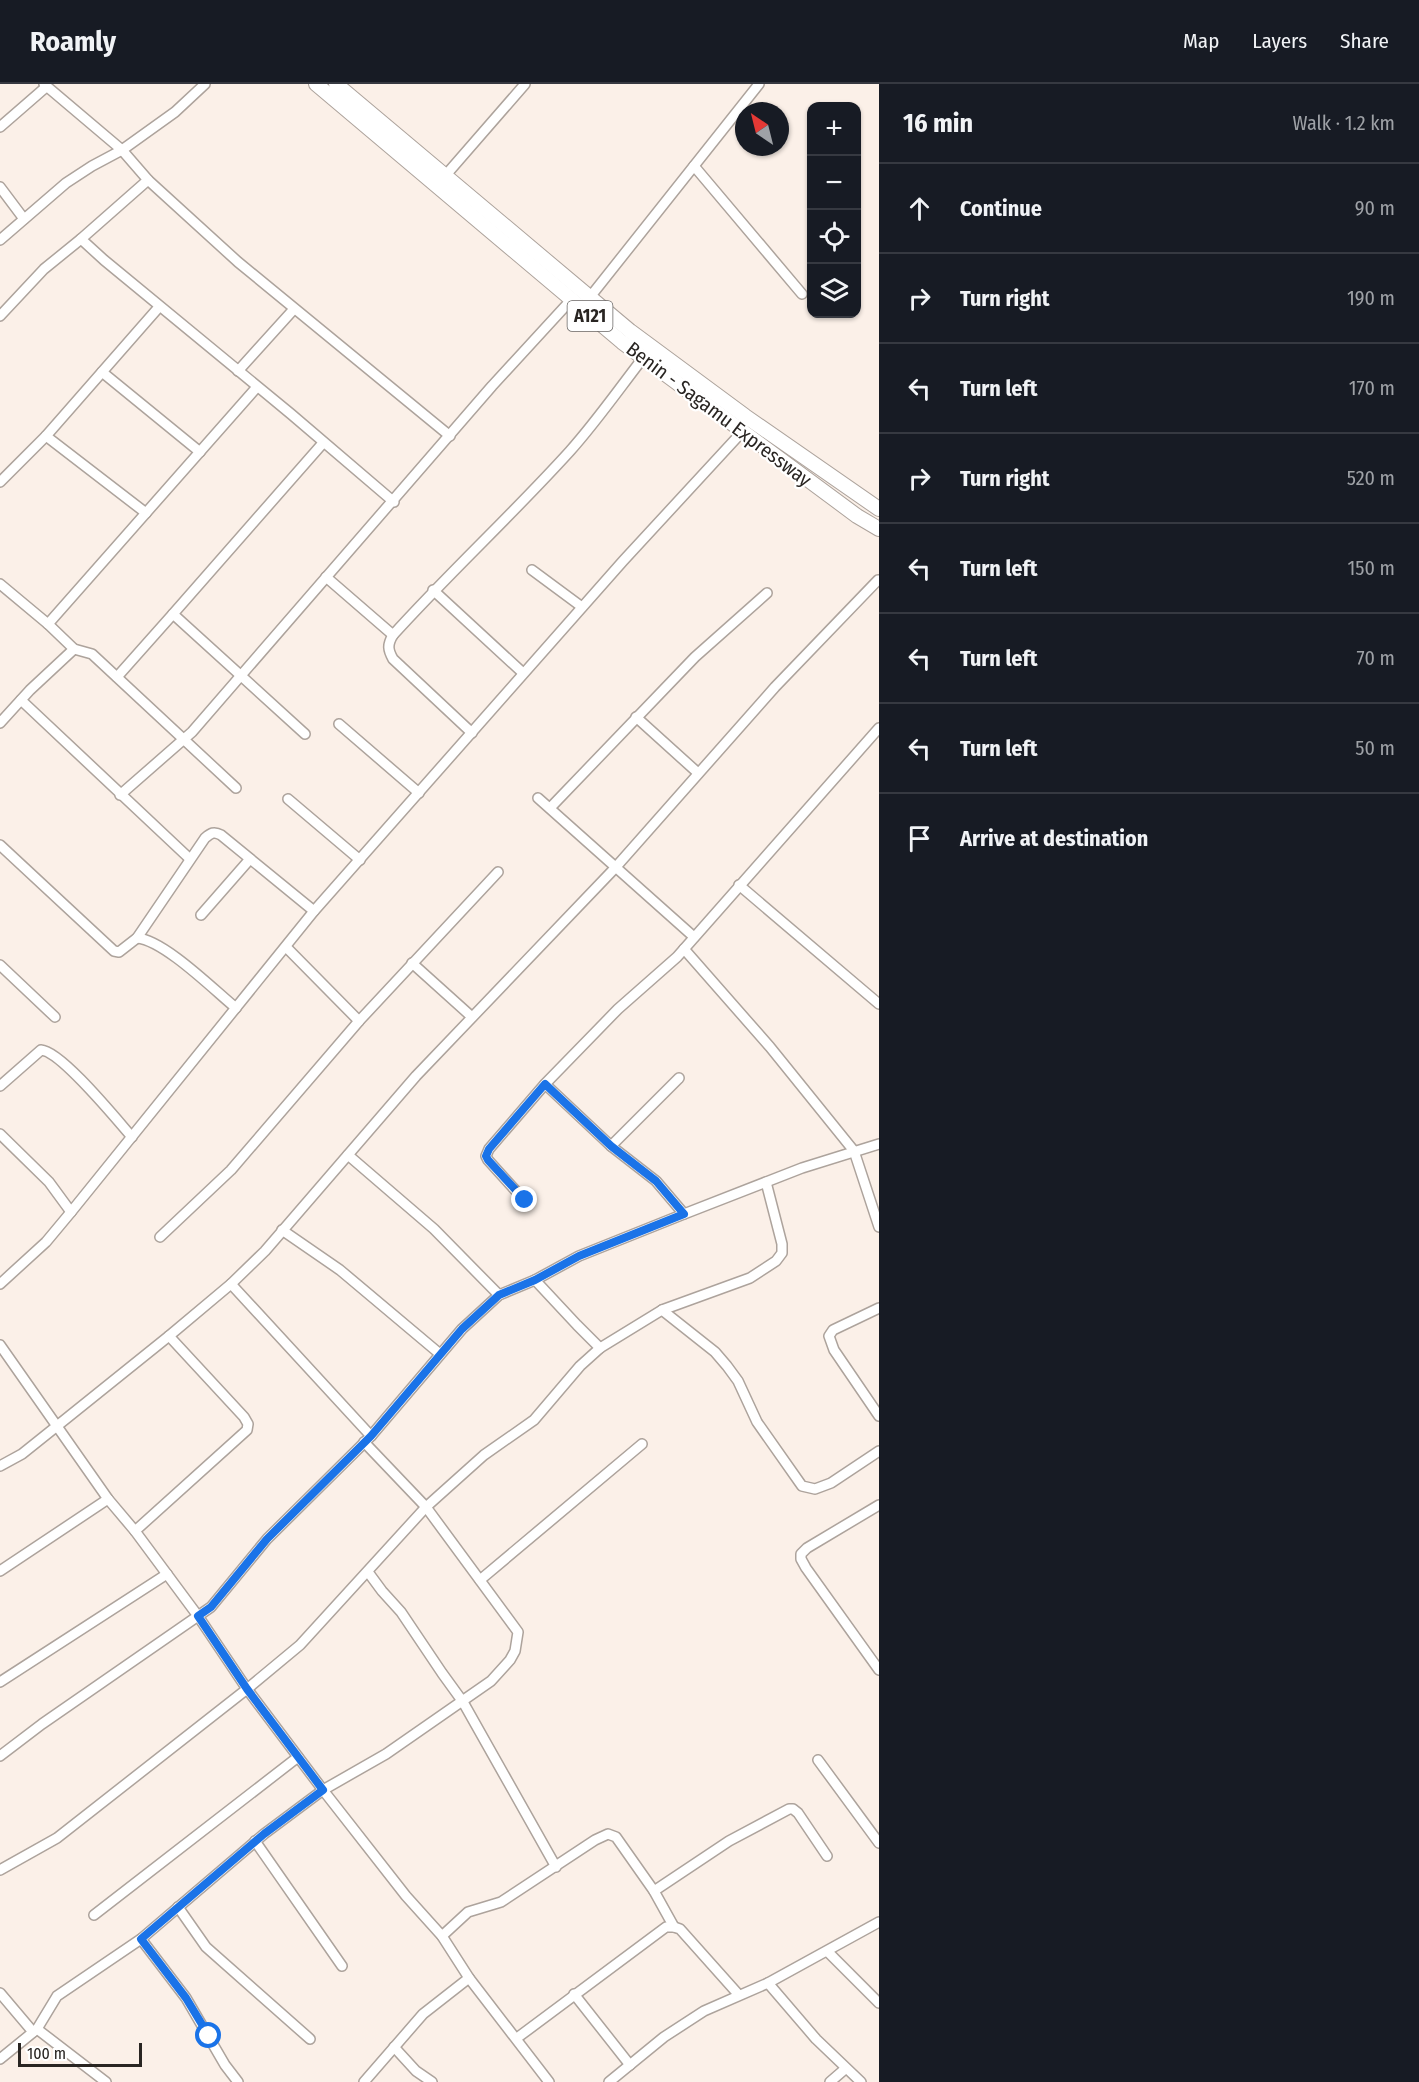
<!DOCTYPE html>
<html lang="en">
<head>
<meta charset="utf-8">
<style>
  :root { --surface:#171b24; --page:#20242c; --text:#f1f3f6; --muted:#9ea1a6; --line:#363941 }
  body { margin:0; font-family:"Fira Sans Condensed",sans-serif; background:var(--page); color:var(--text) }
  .controls { position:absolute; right:18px; top:18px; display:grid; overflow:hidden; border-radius:12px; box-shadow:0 2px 4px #0004 }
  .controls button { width:54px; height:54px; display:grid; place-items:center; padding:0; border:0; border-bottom:2px solid var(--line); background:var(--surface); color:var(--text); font:30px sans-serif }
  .compass { position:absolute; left:735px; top:18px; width:54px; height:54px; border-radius:50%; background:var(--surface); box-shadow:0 2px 4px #0004; rotate:325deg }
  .scale { position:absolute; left:18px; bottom:15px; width:124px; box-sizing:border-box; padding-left:6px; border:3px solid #292522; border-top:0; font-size:16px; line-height:21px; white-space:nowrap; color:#292522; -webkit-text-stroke:4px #fff; paint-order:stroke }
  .stop { position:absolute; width:18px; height:18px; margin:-14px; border:4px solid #1a73e8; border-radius:50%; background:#fff }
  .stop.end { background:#1a73e8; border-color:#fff; box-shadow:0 2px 6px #0008 }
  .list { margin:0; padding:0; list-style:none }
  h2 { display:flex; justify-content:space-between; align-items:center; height:78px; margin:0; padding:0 24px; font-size:26px }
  h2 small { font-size:20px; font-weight:400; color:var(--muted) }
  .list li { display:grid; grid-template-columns:39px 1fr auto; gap:18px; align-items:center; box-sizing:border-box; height:90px; padding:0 24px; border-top:2px solid var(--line) }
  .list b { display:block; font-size:22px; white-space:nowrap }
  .list em { font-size:20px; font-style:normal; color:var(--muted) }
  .icon { flex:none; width:33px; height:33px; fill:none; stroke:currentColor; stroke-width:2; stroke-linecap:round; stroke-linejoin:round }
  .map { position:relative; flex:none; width:879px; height:1998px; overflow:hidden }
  header { display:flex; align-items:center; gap:36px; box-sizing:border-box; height:84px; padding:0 30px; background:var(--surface); border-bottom:2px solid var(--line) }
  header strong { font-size:28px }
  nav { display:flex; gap:33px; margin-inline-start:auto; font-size:21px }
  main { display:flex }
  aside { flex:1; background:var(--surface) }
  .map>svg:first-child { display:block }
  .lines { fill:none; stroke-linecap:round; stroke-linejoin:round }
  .minor-casing { stroke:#ada39c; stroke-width:12 }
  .highway-casing { stroke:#ada39c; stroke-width:16 }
  .minor { stroke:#fff; stroke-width:9 }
  .highway { stroke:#fff; stroke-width:14 }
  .route { stroke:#1a73e8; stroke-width:8 }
  .labels { text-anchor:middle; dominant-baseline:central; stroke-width:4.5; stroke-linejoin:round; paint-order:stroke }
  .shield { fill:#fff; stroke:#696664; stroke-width:1.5 }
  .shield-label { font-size:18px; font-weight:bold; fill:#292522 }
  .street-label { font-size:20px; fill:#292522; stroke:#fff }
</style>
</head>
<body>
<header>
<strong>Roamly</strong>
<nav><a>Map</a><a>Layers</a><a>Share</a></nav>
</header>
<main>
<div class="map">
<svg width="879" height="1998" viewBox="0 0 879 1998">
  <rect width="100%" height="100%" fill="#fbf0e8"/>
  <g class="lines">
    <defs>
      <g id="minor">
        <polyline points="44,0 122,66 148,96 238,178 450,352"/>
        <polyline points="0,43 46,3"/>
        <polyline points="694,82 802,210"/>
        <polyline points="445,92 525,0"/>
        <polyline points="148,96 81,155 104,176 291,330 394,418"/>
        <polyline points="0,103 24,135"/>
        <polyline points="0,156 66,99 92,82 122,66 175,28 205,0"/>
        <polyline points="590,213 759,0"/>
        <polyline points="0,232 44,185 81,155"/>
        <polyline points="238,287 294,225"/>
        <polyline points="102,288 200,368"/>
        <polyline points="46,352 146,429"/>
        <polyline points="0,398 46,352 159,223"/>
        <polyline points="532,486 582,523"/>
        <polyline points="326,493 393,551"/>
        <polyline points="0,500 48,540 74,565 92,570 236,704"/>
        <polyline points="433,506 523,589"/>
        <polyline points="48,540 257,303"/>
        <polyline points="117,593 173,530"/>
        <polyline points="21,616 190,775"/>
        <polyline points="636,633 698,689"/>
        <polyline points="0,639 30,606 74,565"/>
        <polyline points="339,640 419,709"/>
        <path d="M472,649L393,575C388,566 387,561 393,551C450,488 513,430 570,367C596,338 619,305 643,274"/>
        <polyline points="305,650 173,530 323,359"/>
        <polyline points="120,711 192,648 492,302 571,216"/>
        <polyline points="538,714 694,853"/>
        <polyline points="288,715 360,776"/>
        <polyline points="550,724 695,573 767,509"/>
        <path d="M0,761L114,867L119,868L137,854L205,754C211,749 214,747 221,751L314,827"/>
        <polyline points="739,801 879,920"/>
        <polyline points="201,831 250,775"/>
        <path d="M137,854C164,856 214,906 236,924"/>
        <polyline points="286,863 359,937"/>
        <polyline points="684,865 770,963 854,1067 879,1143"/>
        <polyline points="412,879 472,933"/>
        <polyline points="0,881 55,933"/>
        <polyline points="545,1000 611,1062 656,1097 684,1130"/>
        <path d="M0,1002L41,966C61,967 117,1036 132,1053"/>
        <polyline points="0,1050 49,1098 71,1128"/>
        <polyline points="611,1062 679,994"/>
        <polyline points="348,1071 434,1145 499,1211"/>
        <polyline points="525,1117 488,1076 486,1072 489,1065 545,1000 618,925 677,873 879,644"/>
        <polyline points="282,1146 340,1186 440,1270"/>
        <polyline points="160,1153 231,1086 359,937 498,788"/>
        <polyline points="535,1196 577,1241 600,1264"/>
        <polyline points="0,1200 46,1158 71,1128 314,827 623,477 742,348"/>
        <polyline points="231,1200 371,1352"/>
        <polyline points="879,1224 833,1246 829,1252 834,1266 879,1332"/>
        <polyline points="662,1226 715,1268 727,1282 738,1297 757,1338 802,1402 815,1405 831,1399 879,1367"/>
        <polyline points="0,1261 108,1415 135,1447 198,1532 247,1605 323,1706 406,1812 442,1852 469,1894 549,1998"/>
        <polyline points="0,1382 22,1370 57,1342 169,1252 231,1200 265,1167 416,992 615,784 775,603 878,496"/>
        <polyline points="879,1421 807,1464 801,1470 801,1475 806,1484 879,1586"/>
        <polyline points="135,1447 247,1346 248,1340 244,1333 169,1252"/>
        <polyline points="0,1487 108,1415"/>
        <polyline points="368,1488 382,1507 401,1528 442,1589 463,1618 556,1783"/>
        <polyline points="480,1496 642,1360"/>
        <polyline points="0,1598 167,1490"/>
        <polyline points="0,1672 42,1640 211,1523 267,1455 371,1352 462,1245 499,1211 535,1196 579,1172 684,1130 802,1084 879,1060"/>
        <polyline points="818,1676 879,1759"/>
        <polyline points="255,1757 342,1882"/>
        <polyline points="0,1786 57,1754 247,1605 300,1561 426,1423 484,1371 534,1336 580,1282 600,1264 662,1226 750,1194 776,1177 782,1169 782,1160 766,1098"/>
        <polyline points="654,1807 729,1757 789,1725 793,1725 798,1729 827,1772"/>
        <polyline points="178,1823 206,1863 310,1955"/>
        <polyline points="94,1831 298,1673"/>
        <polyline points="442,1852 468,1828 501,1818 595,1756 608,1750 616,1753 654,1807 674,1843"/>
        <polyline points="141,1855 186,1914 225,1981 238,1998"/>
        <polyline points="828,1868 879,1919"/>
        <polyline points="768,1899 816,1955 861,1998"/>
        <polyline points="0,1909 33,1948"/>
        <polyline points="574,1910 630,1981"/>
        <polyline points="37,1945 106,1998"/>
        <polyline points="517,1954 666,1843 674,1843 680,1845 738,1910"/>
        <polyline points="394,1963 416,1987 432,1998"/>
        <polyline points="0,1975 37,1945 57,1912 141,1855 264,1750 323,1706 386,1670 491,1597 510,1576 515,1567 518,1548 426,1423 364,1358"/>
        <polyline points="364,1998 423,1930 469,1894"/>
        <polyline points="609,1998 664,1953 704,1927 768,1899 879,1838"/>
        <polyline points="830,1998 845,1985"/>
      </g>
      <g id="highway">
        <polyline points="316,0 622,258 857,432 879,445"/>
        <polyline points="336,0 630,247 745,332 879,425"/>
      </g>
    </defs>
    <use href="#minor" class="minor-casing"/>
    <use href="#highway" class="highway-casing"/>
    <use href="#minor" class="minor"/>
    <use href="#highway" class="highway"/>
  </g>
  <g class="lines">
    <polyline class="route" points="209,1952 186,1914 141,1855 264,1750 323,1706 247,1605 198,1532 211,1523 267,1455 371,1352 462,1245 499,1211 535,1196 579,1172 684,1130 656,1097 611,1062 545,1000 489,1065 486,1072 488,1076 525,1116"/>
  </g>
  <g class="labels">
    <rect class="shield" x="567.5" y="217" width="45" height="30" rx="4.5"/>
    <g class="shield-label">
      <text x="590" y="232">A121</text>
    </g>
    <g class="street-label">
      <text transform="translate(719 330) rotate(37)">Benin - Sagamu Expressway</text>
    </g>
  </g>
</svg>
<div class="controls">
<button>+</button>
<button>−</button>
<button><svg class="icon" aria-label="locate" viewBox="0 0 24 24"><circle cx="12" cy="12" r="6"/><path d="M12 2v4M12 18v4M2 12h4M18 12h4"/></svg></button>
<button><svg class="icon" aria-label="layers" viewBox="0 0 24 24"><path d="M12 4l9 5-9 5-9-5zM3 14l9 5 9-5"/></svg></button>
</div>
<svg class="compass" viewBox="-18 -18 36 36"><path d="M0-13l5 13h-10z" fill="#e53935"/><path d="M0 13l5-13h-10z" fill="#9ea1a6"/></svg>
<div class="scale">100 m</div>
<div class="stop" style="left:209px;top:1952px"></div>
<div class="stop end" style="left:525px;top:1116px"></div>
</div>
<aside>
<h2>16 min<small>Walk · 1.2 km</small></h2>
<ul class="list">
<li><svg class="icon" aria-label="ahead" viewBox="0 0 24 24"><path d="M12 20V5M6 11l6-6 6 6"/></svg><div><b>Continue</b></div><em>90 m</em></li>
<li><svg class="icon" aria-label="right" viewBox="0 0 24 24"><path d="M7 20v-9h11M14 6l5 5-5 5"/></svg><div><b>Turn right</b></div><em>190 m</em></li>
<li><svg class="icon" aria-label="left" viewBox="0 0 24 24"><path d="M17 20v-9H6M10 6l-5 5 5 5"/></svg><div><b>Turn left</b></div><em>170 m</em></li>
<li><svg class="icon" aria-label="right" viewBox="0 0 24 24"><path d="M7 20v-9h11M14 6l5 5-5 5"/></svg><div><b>Turn right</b></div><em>520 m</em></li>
<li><svg class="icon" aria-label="left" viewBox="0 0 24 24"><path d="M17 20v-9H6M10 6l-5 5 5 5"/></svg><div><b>Turn left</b></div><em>150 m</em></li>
<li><svg class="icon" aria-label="left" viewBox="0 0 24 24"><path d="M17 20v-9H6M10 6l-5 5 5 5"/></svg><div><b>Turn left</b></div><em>70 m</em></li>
<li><svg class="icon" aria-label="left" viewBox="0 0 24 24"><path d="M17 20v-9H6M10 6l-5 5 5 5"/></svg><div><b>Turn left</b></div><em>50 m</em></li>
<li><svg class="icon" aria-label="arrive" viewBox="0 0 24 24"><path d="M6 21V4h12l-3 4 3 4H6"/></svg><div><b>Arrive at destination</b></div></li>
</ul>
</aside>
</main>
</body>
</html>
